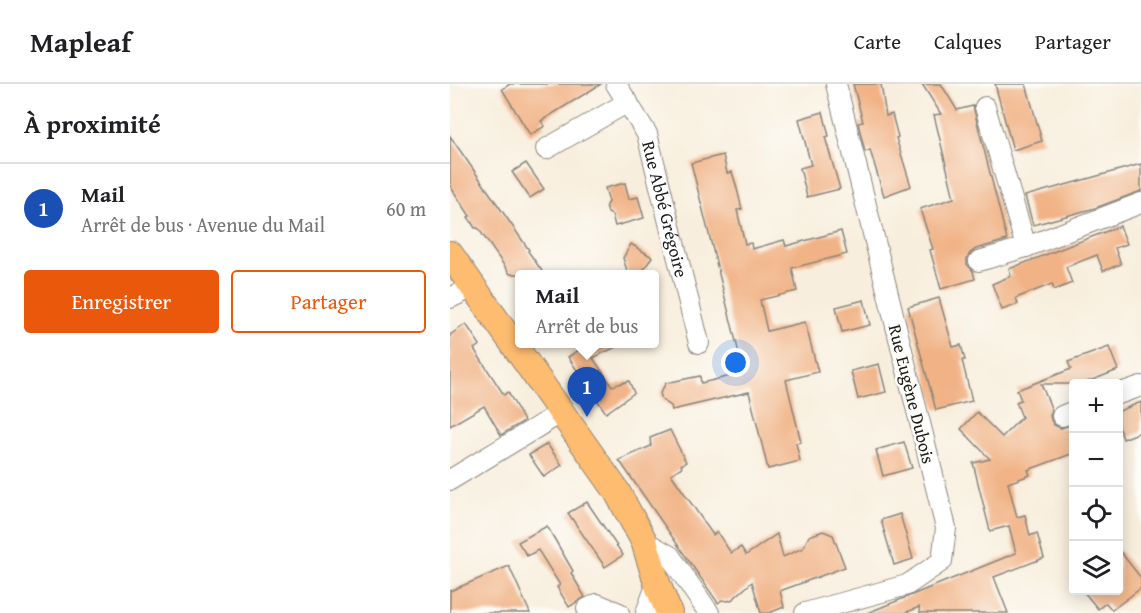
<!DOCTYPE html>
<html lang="fr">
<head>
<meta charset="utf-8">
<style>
  :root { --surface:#fff; --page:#f2f2f2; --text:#202124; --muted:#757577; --line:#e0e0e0; --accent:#ea580c }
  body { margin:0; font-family:"Gentium Book Plus",serif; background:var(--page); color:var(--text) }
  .controls { position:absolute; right:18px; bottom:18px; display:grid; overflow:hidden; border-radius:6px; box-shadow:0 3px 15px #0003 }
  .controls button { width:54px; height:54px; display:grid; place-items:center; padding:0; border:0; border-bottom:2px solid var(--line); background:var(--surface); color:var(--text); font:30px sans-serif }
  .you { position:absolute; left:286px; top:279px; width:21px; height:21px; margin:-15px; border:4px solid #fff; border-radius:50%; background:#1a73e8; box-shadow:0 0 0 9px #1a73e833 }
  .badge { display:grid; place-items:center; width:39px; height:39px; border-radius:50%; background:var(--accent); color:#fff; font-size:20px; font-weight:700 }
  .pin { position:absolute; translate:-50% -50px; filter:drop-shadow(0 2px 3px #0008) }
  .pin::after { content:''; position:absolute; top:32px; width:21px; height:18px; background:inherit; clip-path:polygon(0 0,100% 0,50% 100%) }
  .popup { position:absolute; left:65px; top:186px; width:144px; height:78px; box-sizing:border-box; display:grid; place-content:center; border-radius:6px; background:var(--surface); filter:drop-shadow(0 2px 4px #0005); font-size:20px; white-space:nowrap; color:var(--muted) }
  .popup b { font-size:22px; color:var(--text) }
  .popup::after { content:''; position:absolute; left:50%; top:100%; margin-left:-12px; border:12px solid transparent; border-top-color:var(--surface) }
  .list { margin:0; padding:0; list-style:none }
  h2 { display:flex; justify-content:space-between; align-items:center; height:78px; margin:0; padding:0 24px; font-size:26px }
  h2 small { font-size:20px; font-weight:400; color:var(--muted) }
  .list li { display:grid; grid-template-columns:39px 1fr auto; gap:18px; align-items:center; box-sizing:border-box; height:90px; padding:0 24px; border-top:2px solid var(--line) }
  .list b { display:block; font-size:22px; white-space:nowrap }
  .list p { margin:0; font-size:20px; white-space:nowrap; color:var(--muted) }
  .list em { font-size:20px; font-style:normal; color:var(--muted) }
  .actions { display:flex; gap:12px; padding:18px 24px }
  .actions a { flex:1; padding:14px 0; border:2px solid var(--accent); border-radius:6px; text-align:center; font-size:21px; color:var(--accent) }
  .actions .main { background:var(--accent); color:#fff }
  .icon { flex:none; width:33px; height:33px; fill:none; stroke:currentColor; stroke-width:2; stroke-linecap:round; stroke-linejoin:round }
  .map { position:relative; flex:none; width:691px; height:529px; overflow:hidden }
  header { display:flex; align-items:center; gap:36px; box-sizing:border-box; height:84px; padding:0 30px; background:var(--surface); border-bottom:2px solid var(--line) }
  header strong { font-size:28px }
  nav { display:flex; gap:33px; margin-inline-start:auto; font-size:21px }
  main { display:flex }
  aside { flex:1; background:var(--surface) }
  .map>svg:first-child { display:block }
  .building { fill:#f1b386 }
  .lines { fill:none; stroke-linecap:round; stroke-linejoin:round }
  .minor-casing { stroke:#8a857c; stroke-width:22 }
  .major-casing { stroke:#8a857c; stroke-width:28 }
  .minor { stroke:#fff; stroke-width:20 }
  .major { stroke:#fdbc6f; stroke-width:26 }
  .labels { text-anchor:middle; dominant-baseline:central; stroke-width:5; stroke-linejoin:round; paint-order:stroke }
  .street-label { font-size:18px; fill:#1c1c1c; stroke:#fdfcf7 }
</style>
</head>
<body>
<header>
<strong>Mapleaf</strong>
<nav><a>Carte</a><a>Calques</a><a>Partager</a></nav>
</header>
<main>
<aside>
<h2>À proximité<small></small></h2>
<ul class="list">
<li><span class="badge" style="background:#1a4fb4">1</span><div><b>Mail</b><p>Arrêt de bus · Avenue du Mail</p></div><em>60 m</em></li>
</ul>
<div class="actions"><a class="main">Enregistrer</a><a>Partager</a></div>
</aside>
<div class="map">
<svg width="691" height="529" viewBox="0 0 691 529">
  <rect width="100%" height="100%" fill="#fdfcf7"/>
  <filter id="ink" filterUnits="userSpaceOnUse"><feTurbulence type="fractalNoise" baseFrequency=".0167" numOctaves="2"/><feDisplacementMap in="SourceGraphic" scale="12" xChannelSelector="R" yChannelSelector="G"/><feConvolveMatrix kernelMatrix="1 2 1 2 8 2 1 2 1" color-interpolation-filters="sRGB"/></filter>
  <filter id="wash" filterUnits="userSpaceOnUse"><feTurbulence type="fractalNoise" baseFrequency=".008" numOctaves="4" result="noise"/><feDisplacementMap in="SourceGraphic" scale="24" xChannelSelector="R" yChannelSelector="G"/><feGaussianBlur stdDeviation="1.35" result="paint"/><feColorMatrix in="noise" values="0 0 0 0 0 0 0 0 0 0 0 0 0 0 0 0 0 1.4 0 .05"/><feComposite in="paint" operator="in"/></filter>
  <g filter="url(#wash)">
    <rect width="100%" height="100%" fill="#f8eedd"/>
    <g id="blocks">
      <g class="building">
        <polygon points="60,0 151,0 91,37 95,42 80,51 52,5"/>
        <polygon points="403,0 431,0 436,32 442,30 448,53 446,54 461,102 434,112 420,66 415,68 408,39 413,38"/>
        <polygon points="472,0 491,0 507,26 523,22 557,156 526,165 520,169 517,175 517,180 523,187 525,195 491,205 480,166 483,165 470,125 504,114 484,31 491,30"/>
        <polygon points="545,0 576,0 592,57 563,66"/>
        <polygon points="373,28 379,52 375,53 390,105 357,113 350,84 361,81 349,35"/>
        <polygon points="0,52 79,166 78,167 94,190 60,190 28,144 25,144 18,133 20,132 0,102"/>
        <polygon points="273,71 277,89 282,88 286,101 292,125 287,126 295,160 301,159 302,165 334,156 336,162 391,147 397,170 342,184 347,207 310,216 317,247 355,238 368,288 336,296 351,358 346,359 350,377 318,385 299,308 222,326 221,322 212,316 210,309 216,299 250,292 251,299 294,289 241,79"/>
        <polygon points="76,79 94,105 80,114 62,88"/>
        <polygon points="691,80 691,107 645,124 583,141 575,112"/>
        <polygon points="175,99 179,115 188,113 194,134 165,142 162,131 158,129 156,121 159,117 155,104"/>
        <polygon points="670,142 677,160 665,164 671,180 653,187 647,171 616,183 622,199 604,206 602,200 566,214 568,220 552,226 542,200 561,192 559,185"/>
        <polygon points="181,160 202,173 191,190 178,190 173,174"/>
        <polygon points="489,214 503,263 511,261 515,276 512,276 522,317 486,326 458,223"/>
        <polygon points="414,216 420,241 392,248 386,223"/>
        <polygon points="16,240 30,261 24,265 54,311 58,308 74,337 51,351 34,322 0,342 0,251"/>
        <polygon points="138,260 172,260 143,274 162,302 179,297 184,309 156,329 118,273"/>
        <polygon points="659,263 668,286 632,300 591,300 602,326 600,331 601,336 604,341 611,344 624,340 624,369 578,386 580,391 558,399 567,433 575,431 580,452 587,449 594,474 544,493 558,529 470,529 469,523 455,529 417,529 566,469 559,442 540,447 523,379 540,375 511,345 527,328 552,353 572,333 566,318 571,316 567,306 621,285 618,278"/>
        <polygon points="429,280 436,308 408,315 401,287"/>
        <polygon points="691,318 691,348 673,355 669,342 669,327"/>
        <polygon points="220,346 236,378 231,381 232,383 221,390 263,451 267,448 281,469 291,463 296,471 327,450 333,473 353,464 359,452 373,447 383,451 395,483 330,507 334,523 319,529 311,529 302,498 283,515 278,517 272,516 268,519 169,376 201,362 200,354"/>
        <polygon points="454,358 462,384 433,392 426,366"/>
        <polygon points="97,360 112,381 94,393 79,371"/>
        <polygon points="137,418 173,471 155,483 118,429"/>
        <polygon points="450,430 463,475 444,481 431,436"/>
        <polygon points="97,442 123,487 121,489 135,513 119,523 107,503 110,501 88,466 77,472 68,458"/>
        <polygon points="669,466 691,494 691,504 662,526 656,519 648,525 633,507 669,507"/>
        <polygon points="59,482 80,529 0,529 0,507"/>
      </g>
    </g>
  </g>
  <g filter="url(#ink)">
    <use href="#blocks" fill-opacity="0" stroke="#8a857c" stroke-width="1.5"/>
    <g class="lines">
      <defs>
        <g id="minor">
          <path id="s1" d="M166,0L197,50L249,259"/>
          <polyline points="535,23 576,163"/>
          <polyline points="96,65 178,18"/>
          <polyline points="529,177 576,163 691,119"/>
          <polyline points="0,214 23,203"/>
          <polyline points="668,310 691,302"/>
          <polyline points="612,332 624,327"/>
          <polyline points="0,396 112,328"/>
          <polyline points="194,457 220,472 259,529"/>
          <polyline points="140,529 137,525 147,520 169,529"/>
          <polyline points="196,529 207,499"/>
          <polyline points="355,529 457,501 492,477 496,444 386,0"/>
        </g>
        <polyline id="major" points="0,170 166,406 194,457 207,499 219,529"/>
      </defs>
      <use href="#minor" class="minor-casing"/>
      <use href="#major" class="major-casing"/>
      <use href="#minor" class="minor"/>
      <use href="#major" class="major"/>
    </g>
  </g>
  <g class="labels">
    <g class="street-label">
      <text stroke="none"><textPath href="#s1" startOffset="136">Rue Abbé Grégoire</textPath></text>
      <text transform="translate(462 310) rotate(76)">Rue Eugène Dubois</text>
    </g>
  </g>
</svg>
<div class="controls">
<button>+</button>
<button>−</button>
<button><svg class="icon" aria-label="locate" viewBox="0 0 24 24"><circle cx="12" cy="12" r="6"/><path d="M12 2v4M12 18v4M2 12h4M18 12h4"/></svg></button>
<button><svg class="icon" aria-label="layers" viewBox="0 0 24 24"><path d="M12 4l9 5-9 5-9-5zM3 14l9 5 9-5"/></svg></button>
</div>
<div class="you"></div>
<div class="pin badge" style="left:137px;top:333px;background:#1a4fb4">1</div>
<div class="popup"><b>Mail</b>Arrêt de bus</div>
</div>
</main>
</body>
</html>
